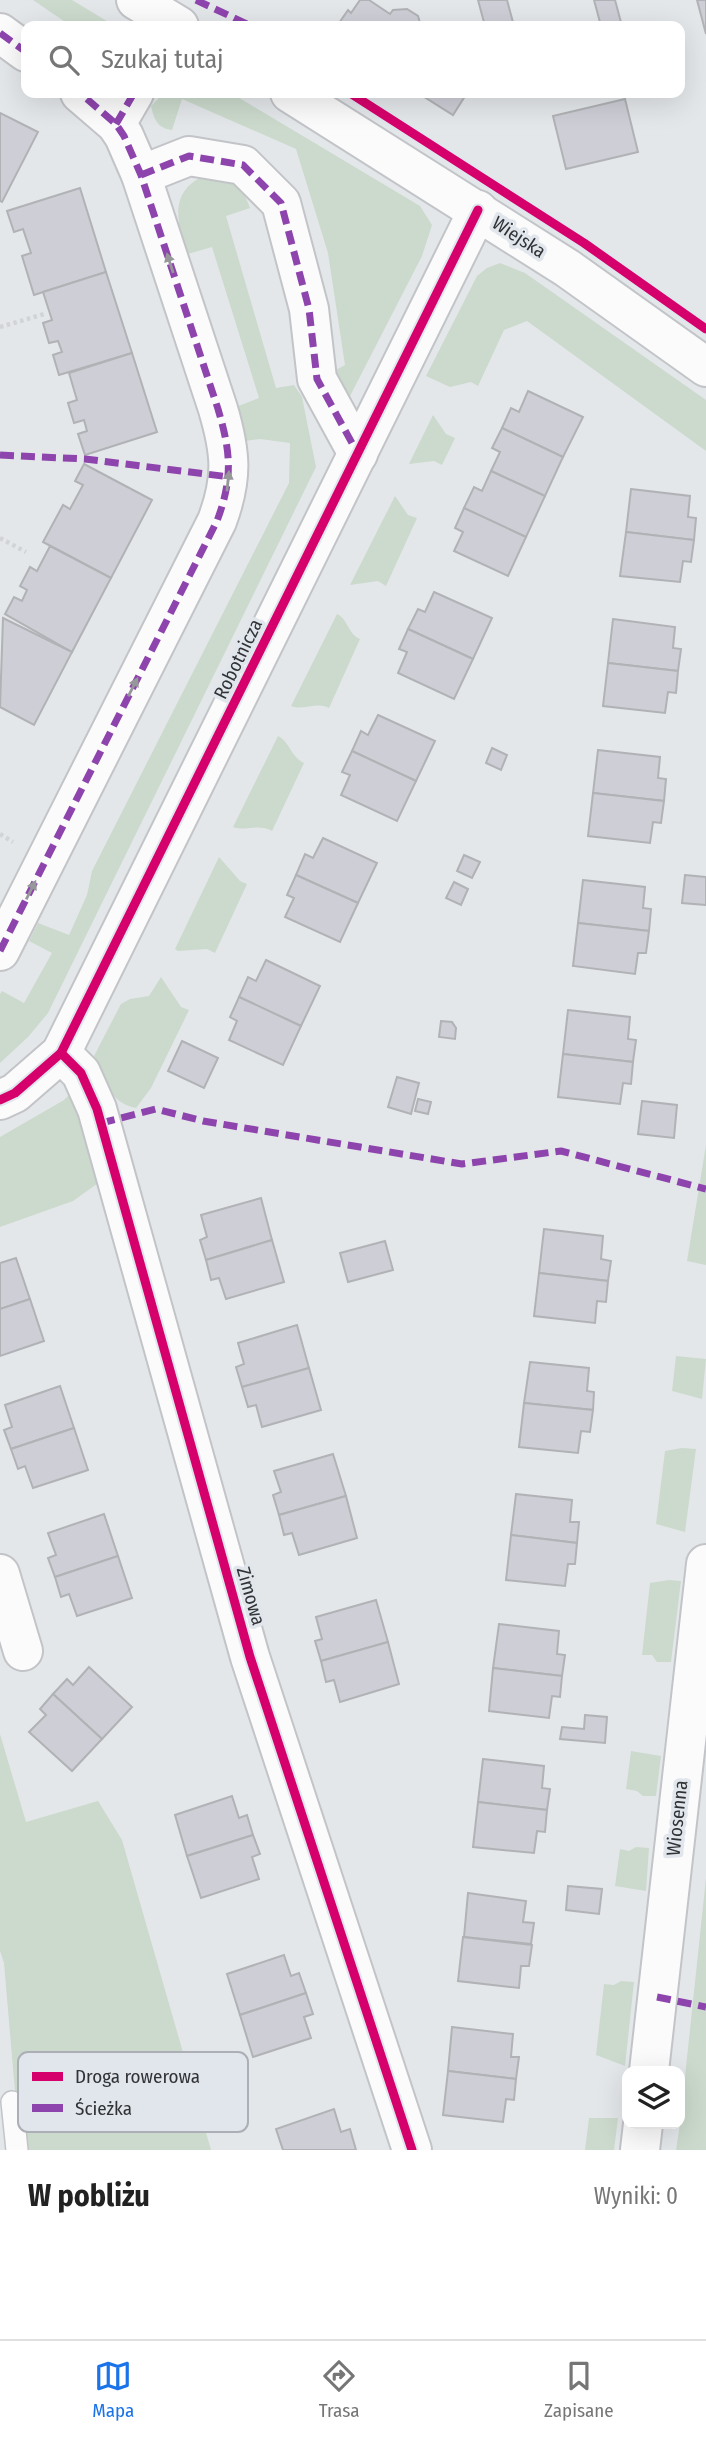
<!DOCTYPE html>
<html lang="pl">
<head>
<meta charset="utf-8">
<style>
  :root { --surface:#fff; --page:#f2f2f2; --text:#222; --muted:#767676; --line:#e0e0e0; --accent:#1a73e8 }
  body { margin:0; font-family:"Fira Sans Condensed",sans-serif; background:var(--page); color:var(--text) }
  .controls { position:absolute; right:21px; bottom:21px; display:grid; overflow:hidden; border-radius:14px; box-shadow:0 7px 28px #0002 }
  .controls button { width:63px; height:63px; display:grid; place-items:center; padding:0; border:0; border-bottom:2px solid var(--line); background:var(--surface); color:var(--text); font:35px sans-serif }
  .list { margin:0; padding:0; list-style:none }
  h2 { display:flex; justify-content:space-between; align-items:center; height:91px; margin:0; padding:0 28px; font-size:30px }
  h2 small { font-size:23px; font-weight:400; color:var(--muted) }
  .icon { flex:none; width:38px; height:38px; fill:none; stroke:currentColor; stroke-width:2; stroke-linecap:round; stroke-linejoin:round }
  .map { position:relative; flex:none; width:706px; height:2150px; overflow:hidden }
  .search { position:absolute; background:var(--surface); box-shadow:0 7px 28px #0002; left:21px; right:21px; top:21px; height:77px; display:flex; align-items:center; gap:18px; box-sizing:border-box; padding:0 24px; border-radius:14px; color:var(--muted); font-size:26px }
  .sheet { height:189px; background:var(--surface) }
  nav { display:flex; justify-content:space-around; align-items:center; box-sizing:border-box; height:98px; border-top:2px solid var(--line); background:var(--surface); font-size:19px; color:var(--muted) }
  nav a { display:grid; justify-items:center; gap:4px }
  nav .on { color:var(--accent) }
  .map>svg:first-child { display:block }
  .green { fill:#cbdacc }
  .building { fill:#cdced6; stroke:#b1b2b5; stroke-width:2 }
  .lines { fill:none; stroke-linecap:round; stroke-linejoin:round }
  .lane-casing { stroke:#c2c4c7; stroke-width:24 }
  .street-casing { stroke:#c2c4c7; stroke-width:42 }
  .secondary-casing { stroke:#c2c4c7; stroke-width:42 }
  .path { stroke:#d2d3d4; stroke-width:4.5; stroke-dasharray:3.5 3.5; stroke-linecap:butt }
  .lane { stroke:#fbfbfc; stroke-width:21 }
  .street { stroke:#fbfbfc; stroke-width:38 }
  .secondary { stroke:#fbfbfc; stroke-width:38 }
  .quiet { stroke:#8e44ad; stroke-width:7; stroke-dasharray:14 7; stroke-linecap:butt }
  .cycleway-casing { stroke:#e1e6ed; stroke-width:13 }
  .cycleway { stroke:#d6006c; stroke-width:9 }
  .oneway { fill:#969799 }
  .labels { text-anchor:middle; dominant-baseline:central; stroke-width:7; stroke-linejoin:round; paint-order:stroke }
  .street-label { font-size:19px; fill:#313336; stroke:#e1e6ed }
  .key { fill:#e1e6ed; stroke:#acb0b6; stroke-width:2 }
  .key-label { font-size:19px; fill:#313336 }
</style>
</head>
<body>
<div class="map">
<svg width="706" height="2150" viewBox="0 0 706 2150">
  <rect width="100%" height="100%" fill="#e4e7ea"/>
  <g class="green">
    <polygon points="33,0 72,0 115,26 71,26"/>
    <path d="M164,93H231L420,206L432,225L422,256L349,398L332,372L345,365L328,253L296,149L182,99L172,130C157,128 154,119 151,106Z"/>
    <path d="M202,177C230,177 240,180 250,208L226,216L276,388L294,385L302,397L316,467L48,1013L28,1037L0,1063V994L2,991L24,1003L52,953L29,941L38,923L69,935L87,895L92,871L289,483L290,443L260,439L245,441L233,408L259,398L212,247L184,255C180,224 167,194 202,177Z"/>
    <polygon points="500,263 525,273 706,400 706,451 527,321 504,330 478,386 471,382 450,387 426,376 477,276 487,268"/>
    <polygon points="433,415 446,434 455,438 442,465 434,461 409,464"/>
    <polygon points="395,496 408,515 417,518 386,586 378,581 350,585"/>
    <path d="M337,614C348,619 348,634 360,639L329,708C316,701 304,711 291,706Z"/>
    <path d="M278,736C290,742 291,757 304,763L272,831C258,823 246,832 233,827Z"/>
    <polygon points="219,857 240,881 247,884 215,953 207,949 178,951 175,949"/>
    <path d="M161,977L181,1007L189,1010L151,1088L136,1108C109,1103 104,1079 94,1056L121,1004L130,999L149,996Z"/>
    <polygon points="72,1092 101,1181 73,1201 0,1227 0,1137 64,1100"/>
    <polygon points="706,1145 706,1265 687,1261"/>
    <polygon points="676,1356 706,1359 702,1399 672,1391"/>
    <polygon points="682,1448 696,1449 685,1532 656,1524 665,1451"/>
    <polygon points="669,1580 681,1581 671,1662 657,1662 652,1655 642,1655 650,1583"/>
    <polygon points="0,1734 26,1822 98,1801 122,1840 211,2150 20,2150 4,1963 0,1951"/>
    <polygon points="631,1751 661,1756 656,1796 643,1796 637,1791 626,1789"/>
    <polygon points="636,1847 649,1848 646,1891 615,1886 620,1849 629,1851"/>
    <polygon points="706,1878 706,2150 676,2150 680,2124"/>
    <polygon points="621,1981 634,1982 625,2066 596,2055 604,1984 614,1985"/>
    <polygon points="589,2118 618,2118 614,2150 585,2150"/>
  </g>
  <g class="building">
    <polygon points="360,0 369,0 390,14 393,10 407,9 418,16 421,26 337,26 348,10 351,13"/>
    <polygon points="478,0 507,0 514,26 485,26"/>
    <polygon points="594,0 615,0 622,26 601,26"/>
    <polygon points="697,0 706,0 706,34"/>
    <polygon points="418,93 467,93 453,115"/>
    <polygon points="625,99 638,152 566,169 553,116"/>
    <polygon points="0,113 38,132 2,202 0,201"/>
    <polygon points="80,188 106,272 34,295 22,256 31,253 23,229 14,232 7,211"/>
    <polygon points="106,272 132,353 59,375 53,355 62,352 58,341 49,343 43,323 52,320 43,292"/>
    <polygon points="132,353 157,432 85,455 78,434 87,431 84,420 74,423 68,403 77,400 69,373"/>
    <polygon points="528,391 583,417 563,457 502,428 511,408 519,412"/>
    <polygon points="502,428 563,457 545,496 491,471 500,452 492,448"/>
    <polygon points="84,464 152,500 111,578 43,542 63,505 70,509 83,485 75,481"/>
    <polygon points="491,471 545,496 526,537 464,508 474,487 482,491"/>
    <polygon points="631,489 690,496 688,517 696,518 694,540 626,532"/>
    <polygon points="464,508 526,537 508,576 454,551 463,532 455,528"/>
    <polygon points="626,532 694,540 691,562 683,561 680,582 620,576"/>
    <polygon points="50,546 111,578 72,652 5,614 14,597 22,601 27,590 20,586 30,567 37,571"/>
    <polygon points="434,592 492,618 473,659 408,629 418,609 425,612"/>
    <polygon points="3,618 72,652 34,725 0,707"/>
    <polygon points="613,619 675,627 673,648 681,649 678,671 608,663"/>
    <polygon points="408,629 473,659 454,699 398,673 407,652 399,649"/>
    <polygon points="608,663 678,671 676,693 668,692 665,713 603,706"/>
    <polygon points="378,715 435,741 416,781 352,751 361,731 368,735"/>
    <polygon points="492,748 507,755 501,770 486,763"/>
    <polygon points="598,750 660,757 658,778 666,779 664,801 593,793"/>
    <polygon points="352,751 416,781 397,821 341,795 350,775 342,772"/>
    <polygon points="593,793 664,801 661,823 653,822 650,843 588,836"/>
    <polygon points="323,838 377,863 358,903 296,875 305,854 313,858"/>
    <polygon points="464,855 480,862 472,878 457,871"/>
    <polygon points="296,875 358,903 340,942 285,917 294,898 287,895"/>
    <polygon points="685,875 706,877 706,905 682,903"/>
    <polygon points="583,880 645,887 643,908 651,909 649,931 578,923"/>
    <polygon points="454,882 468,889 461,905 446,898"/>
    <polygon points="578,923 649,931 646,953 638,953 635,974 573,966"/>
    <polygon points="266,960 320,986 301,1026 239,997 248,977 256,981"/>
    <polygon points="239,997 301,1026 283,1065 229,1040 237,1021 230,1017"/>
    <polygon points="568,1010 630,1017 628,1039 636,1040 633,1062 563,1054"/>
    <polygon points="441,1021 452,1022 456,1028 455,1039 439,1037"/>
    <polygon points="182,1041 218,1058 204,1088 168,1071"/>
    <polygon points="563,1054 633,1062 631,1084 623,1083 620,1104 558,1097"/>
    <polygon points="397,1077 419,1083 411,1114 388,1107"/>
    <polygon points="418,1099 431,1102 428,1114 415,1111"/>
    <polygon points="642,1101 677,1105 674,1138 638,1134"/>
    <polygon points="261,1198 272,1240 206,1260 200,1240 207,1237 201,1215"/>
    <polygon points="544,1229 603,1236 601,1259 611,1261 608,1281 539,1273"/>
    <polygon points="272,1240 284,1282 226,1299 219,1278 211,1280 206,1260"/>
    <polygon points="385,1241 393,1270 348,1282 340,1253"/>
    <polygon points="16,1258 30,1299 0,1309 0,1263"/>
    <polygon points="539,1273 608,1281 606,1302 597,1301 595,1323 534,1316"/>
    <polygon points="30,1299 44,1341 0,1356 0,1309"/>
    <polygon points="297,1325 309,1368 242,1387 236,1367 244,1364 238,1343"/>
    <polygon points="530,1362 589,1368 587,1391 594,1392 593,1410 524,1403"/>
    <polygon points="309,1368 321,1410 262,1427 256,1405 248,1407 242,1387"/>
    <polygon points="60,1386 74,1428 11,1449 4,1430 12,1427 5,1405"/>
    <polygon points="524,1403 593,1410 590,1432 581,1431 578,1453 519,1447"/>
    <polygon points="74,1428 88,1470 33,1488 25,1466 18,1469 11,1449"/>
    <polygon points="333,1454 346,1496 279,1515 273,1495 281,1492 274,1471"/>
    <polygon points="516,1494 572,1500 570,1522 579,1522 577,1543 511,1535"/>
    <polygon points="346,1496 357,1538 299,1555 292,1533 284,1535 279,1515"/>
    <polygon points="104,1514 118,1556 55,1577 48,1558 56,1555 48,1533"/>
    <polygon points="511,1535 577,1543 575,1564 568,1564 565,1586 506,1580"/>
    <polygon points="118,1556 132,1598 77,1616 69,1594 61,1597 55,1577"/>
    <polygon points="376,1600 388,1642 321,1661 315,1641 322,1639 316,1617"/>
    <polygon points="499,1624 559,1631 557,1654 565,1655 562,1676 493,1668"/>
    <polygon points="388,1642 399,1684 340,1702 334,1680 326,1682 321,1661"/>
    <polygon points="89,1667 132,1707 102,1739 53,1694 67,1679 73,1685"/>
    <polygon points="493,1668 562,1676 560,1697 552,1696 549,1718 489,1711"/>
    <polygon points="53,1694 102,1739 72,1771 29,1732 46,1715 40,1709"/>
    <polygon points="585,1715 607,1717 605,1743 560,1739 562,1727 584,1729"/>
    <polygon points="483,1759 544,1766 542,1788 550,1789 547,1810 478,1802"/>
    <polygon points="232,1796 239,1818 247,1815 253,1835 187,1856 175,1815"/>
    <polygon points="478,1802 547,1810 545,1832 537,1831 534,1853 473,1847"/>
    <polygon points="253,1835 260,1854 252,1857 259,1879 201,1898 187,1856"/>
    <polygon points="568,1886 602,1889 599,1914 566,1910"/>
    <polygon points="468,1893 526,1901 523,1922 534,1923 531,1944 464,1937"/>
    <polygon points="463,1937 532,1945 529,1966 521,1966 519,1988 458,1981"/>
    <polygon points="284,1955 291,1976 299,1973 306,1993 240,2015 227,1974"/>
    <polygon points="306,1993 313,2014 304,2017 311,2038 253,2057 240,2015"/>
    <polygon points="452,2027 513,2034 511,2057 519,2057 516,2079 448,2071"/>
    <polygon points="448,2071 516,2079 514,2100 506,2099 503,2122 443,2115"/>
    <polygon points="334,2109 341,2132 350,2129 356,2150 283,2150 276,2129"/>
  </g>
  <g class="lines">
    <defs>
      <polyline id="lane" points="12,2102 17,2150"/>
      <g id="street">
        <polyline points="0,33 26,52"/>
        <polyline points="116,124 134,93"/>
        <polyline points="141,175 189,156 243,165 281,203 309,309 317,379 358,454"/>
        <path d="M0,951L217,521C233,478 231,453 218,409L141,175L124,136L116,124L80,93"/>
        <polyline points="61,1053 81,1073 97,1109 250,1657 412,2150"/>
        <polyline points="0,1100 15,1093 61,1053 478,210"/>
        <polyline points="0,1574 23,1651"/>
        <polyline points="649,2071 706,1564"/>
        <polyline points="640,2150 643,2124"/>
      </g>
      <g id="secondary">
        <polyline points="136,0 179,26"/>
        <polyline points="290,93 567,268 706,367"/>
      </g>
    </defs>
    <use href="#lane" class="lane-casing"/>
    <use href="#street" class="street-casing"/>
    <use href="#secondary" class="secondary-casing"/>
    <g class="path">
      <polyline points="0,327 44,314"/>
      <polyline points="0,538 26,552"/>
      <polyline points="0,834 13,842"/>
    </g>
    <use href="#lane" class="lane"/>
    <use href="#street" class="street"/>
    <use href="#secondary" class="secondary"/>
    <g class="quiet">
      <polyline points="196,0 251,26"/>
      <polyline points="173,26 174,23"/>
      <polyline points="0,33 26,52"/>
      <polyline points="116,124 134,93"/>
      <polyline points="141,175 189,156 243,165 281,203 309,309 317,379 358,454"/>
      <polyline points="0,455 85,459 230,477"/>
      <path d="M0,951L217,521C233,478 231,453 218,409L141,175L124,136L116,124L80,93"/>
      <polyline points="101,1123 156,1109 203,1121 462,1164 561,1151 706,1189"/>
      <polyline points="657,1997 706,2007"/>
    </g>
    <defs>
      <g id="cycleway">
        <polyline points="350,93 584,243 706,329"/>
        <polyline points="61,1053 81,1073 97,1109 250,1657 412,2150"/>
        <polyline points="0,1100 15,1093 61,1053 478,210"/>
      </g>
    </defs>
    <use href="#cycleway" class="cycleway-casing"/>
    <use href="#cycleway" class="cycleway"/>
  </g>
  <defs><path id="oneway-solid" d="M-6-.8H1V-3.2L6.5 0L1 3.2V.8H-6Z" transform="scale(1.75)"/></defs>
  <g class="oneway">
    <use href="#oneway-solid" transform="translate(170 263) rotate(-108)"/>
    <use href="#oneway-solid" transform="translate(228 481) rotate(-84)"/>
    <use href="#oneway-solid" transform="translate(133 687) rotate(-63)"/>
    <use href="#oneway-solid" transform="translate(31 890) rotate(-63)"/>
  </g>
  <g class="labels">
    <g class="street-label">
      <text transform="translate(519 237) rotate(33)">Wiejska</text>
      <text transform="translate(238 659) rotate(-64)">Robotnicza</text>
      <text transform="translate(251 1596) rotate(74)">Zimowa</text>
      <text transform="translate(677 1818) rotate(-84)">Wiosenna</text>
    </g>
  </g>
  <rect x="18" y="2052" width="230" height="80" rx="10" class="key"/>
  <rect x="32" y="2072" width="31" height="9" fill="#d6006c"/>
  <rect x="32" y="2104" width="31" height="8" fill="#8e44ad"/>
  <g class="key-label">
    <text x="75" y="2083">Droga rowerowa</text>
    <text x="75" y="2115">Ścieżka</text>
  </g>
</svg>
<div class="controls">
<button><svg class="icon" aria-label="layers" viewBox="0 0 24 24"><path d="M12 4l9 5-9 5-9-5zM3 14l9 5 9-5"/></svg></button>
</div>
<div class="search"><svg class="icon" aria-label="search" viewBox="0 0 24 24"><circle cx="10" cy="10" r="6"/><path d="M15 15l6 6"/></svg>Szukaj tutaj</div>
</div>
<section class="sheet">
<h2>W pobliżu<small>Wyniki: 0</small></h2>
<ul class="list">
</ul>
</section>
<nav>
<a class="on"><svg class="icon" aria-label="map" viewBox="0 0 24 24"><path d="M3 6l6-2 6 2 6-2v14l-6 2-6-2-6 2zM9 4v14M15 6v14"/></svg>Mapa</a>
<a><svg class="icon" aria-label="directions" viewBox="0 0 24 24"><path d="M12 3l9 9-9 9-9-9zM9 14v-3h6M13 9l2 2-2 2"/></svg>Trasa</a>
<a><svg class="icon" aria-label="saved" viewBox="0 0 24 24"><path d="M7 4h10v16l-5-4-5 4z"/></svg>Zapisane</a>
</nav>
</body>
</html>
